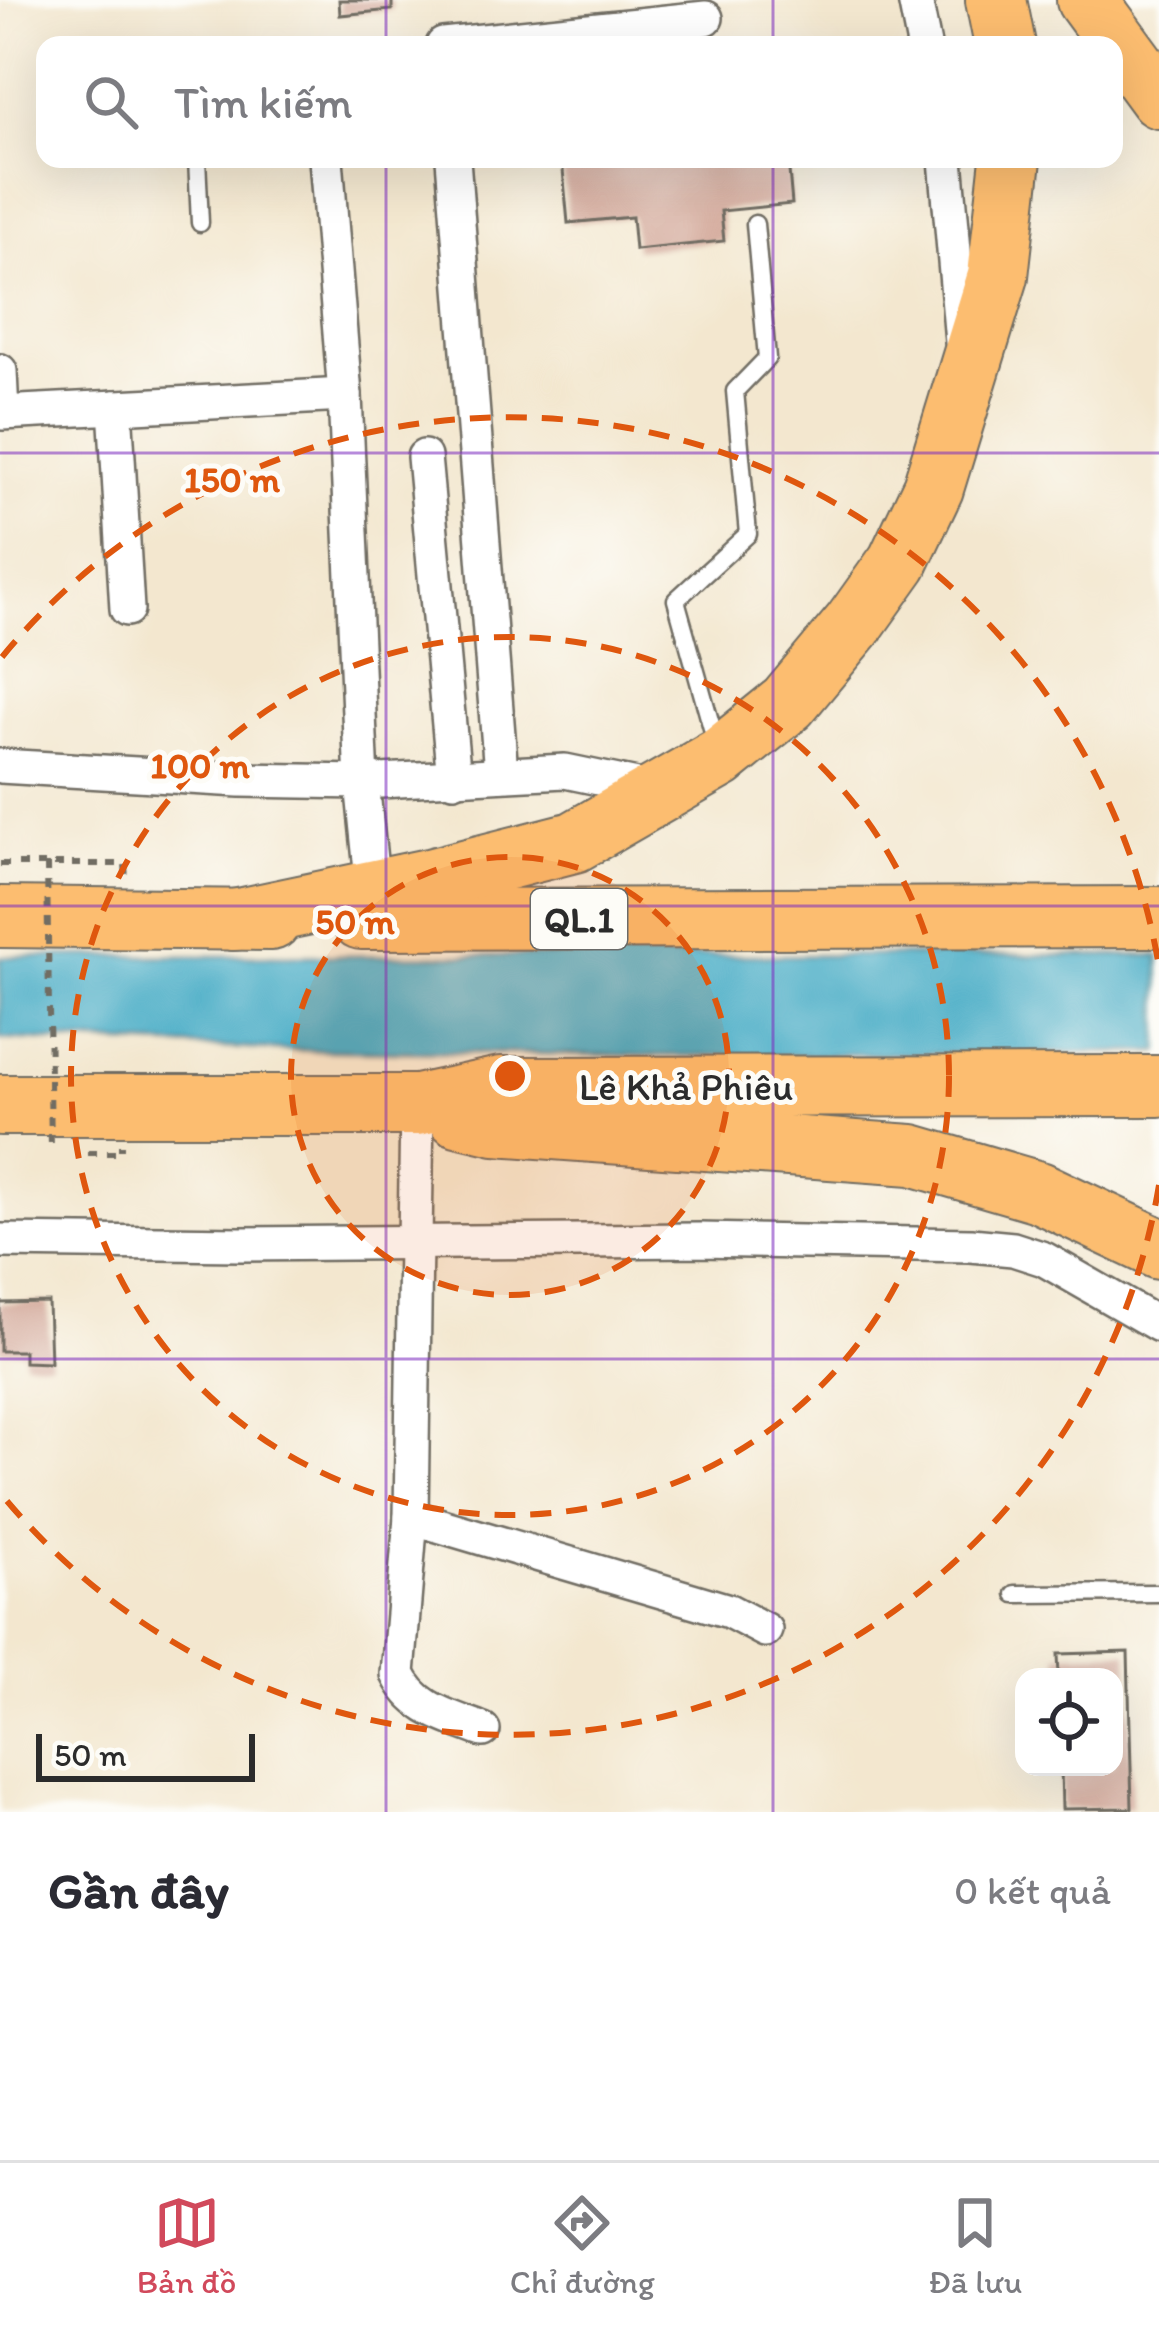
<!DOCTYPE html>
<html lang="vi">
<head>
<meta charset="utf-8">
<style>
  :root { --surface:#fff; --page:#f7f7f7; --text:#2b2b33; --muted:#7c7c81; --line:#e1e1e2; --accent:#d1495b }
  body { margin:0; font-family:Itim,sans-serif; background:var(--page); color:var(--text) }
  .controls { position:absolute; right:36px; bottom:36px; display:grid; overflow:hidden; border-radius:24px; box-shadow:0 12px 48px #0002 }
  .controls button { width:108px; height:108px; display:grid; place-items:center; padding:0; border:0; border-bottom:3px solid var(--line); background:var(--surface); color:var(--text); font:60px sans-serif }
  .scale { position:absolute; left:36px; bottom:30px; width:219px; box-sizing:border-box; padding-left:12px; border:6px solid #2b2b2b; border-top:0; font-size:33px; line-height:42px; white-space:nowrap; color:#2b2b2b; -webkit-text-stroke:9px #fdfcf7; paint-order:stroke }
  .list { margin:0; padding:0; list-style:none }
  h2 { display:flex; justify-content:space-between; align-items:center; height:156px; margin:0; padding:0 48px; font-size:51px }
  h2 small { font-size:39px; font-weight:400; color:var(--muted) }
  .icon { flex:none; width:66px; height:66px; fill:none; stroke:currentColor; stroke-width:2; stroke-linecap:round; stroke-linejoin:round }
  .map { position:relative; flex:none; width:1159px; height:1812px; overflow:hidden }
  .search { position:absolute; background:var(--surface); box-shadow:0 12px 48px #0002; left:36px; right:36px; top:36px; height:132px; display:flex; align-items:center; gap:30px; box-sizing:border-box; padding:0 42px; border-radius:24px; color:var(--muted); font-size:45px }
  .sheet { height:348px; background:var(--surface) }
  nav { display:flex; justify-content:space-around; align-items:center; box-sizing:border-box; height:168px; border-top:3px solid var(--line); background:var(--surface); font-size:33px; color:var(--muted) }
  nav a { display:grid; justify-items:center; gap:6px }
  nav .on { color:var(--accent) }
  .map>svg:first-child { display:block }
  .water { fill:#46acc6; stroke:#386c78; stroke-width:3 }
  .building { fill:#cfa091 }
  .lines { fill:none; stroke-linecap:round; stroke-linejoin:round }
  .lane-casing { stroke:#716d64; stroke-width:21 }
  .street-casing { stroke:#716d64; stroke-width:38 }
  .highway-casing { stroke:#716d64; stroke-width:64 }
  .path { stroke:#716d64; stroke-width:6; stroke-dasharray:9 9; stroke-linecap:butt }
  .lane { stroke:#fff; stroke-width:16 }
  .street { stroke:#fff; stroke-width:33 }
  .highway { stroke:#fcbd6f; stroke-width:60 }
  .path-bridge { stroke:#716d64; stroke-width:6; stroke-dasharray:9 9; stroke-linecap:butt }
  .grid { fill:none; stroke:#7b2cbf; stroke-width:3; stroke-opacity:0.55 }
  .ring { fill:none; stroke:#df570e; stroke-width:6; stroke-dasharray:21 15 }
  .labels { text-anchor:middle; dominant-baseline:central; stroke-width:10; stroke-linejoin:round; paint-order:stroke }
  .shield { fill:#fdfcf7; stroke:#6a6a68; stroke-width:3 }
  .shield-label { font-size:36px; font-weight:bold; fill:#2b2b2b }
  .street-label { font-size:39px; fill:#2b2b2b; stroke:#fdfcf7 }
  .centre { fill:#df570e; stroke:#fdfcf7; stroke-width:6 }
  .ring-label { font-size:36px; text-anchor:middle; font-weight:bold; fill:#df570e; stroke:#fdfcf7; stroke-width:10; stroke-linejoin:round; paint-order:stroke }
</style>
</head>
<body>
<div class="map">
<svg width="1159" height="1812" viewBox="0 0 1159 1812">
  <rect width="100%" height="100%" fill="#fdfcf7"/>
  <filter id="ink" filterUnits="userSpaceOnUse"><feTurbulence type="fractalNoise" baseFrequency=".00833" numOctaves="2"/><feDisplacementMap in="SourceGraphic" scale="24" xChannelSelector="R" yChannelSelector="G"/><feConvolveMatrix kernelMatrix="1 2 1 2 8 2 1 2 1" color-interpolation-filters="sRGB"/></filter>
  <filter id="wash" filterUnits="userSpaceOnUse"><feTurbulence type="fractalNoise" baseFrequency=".004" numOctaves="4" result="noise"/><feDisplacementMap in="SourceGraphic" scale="48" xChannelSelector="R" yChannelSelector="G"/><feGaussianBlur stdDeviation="2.7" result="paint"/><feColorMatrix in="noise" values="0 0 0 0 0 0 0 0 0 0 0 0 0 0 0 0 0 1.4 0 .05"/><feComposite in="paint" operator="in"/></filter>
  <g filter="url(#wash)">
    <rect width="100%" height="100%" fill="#f3e7cf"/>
    <polygon class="water" points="1159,955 1159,1052 664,1056 281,1050 0,1039 0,957 22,956"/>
    <g id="blocks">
      <g class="building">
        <polygon points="339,0 392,0 392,10 340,15"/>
        <polygon points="562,159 788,159 792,204 721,211 724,241 635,250 632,217 568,223"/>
        <polygon points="48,1302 50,1363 24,1362 24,1351 0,1351 0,1303"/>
        <polygon points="1128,1652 1132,1808 1062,1809 1061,1767 1114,1767 1114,1677 1059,1677 1058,1654"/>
      </g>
    </g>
  </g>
  <g filter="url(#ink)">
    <use href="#blocks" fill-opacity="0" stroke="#716d64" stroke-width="3"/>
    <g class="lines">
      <defs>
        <g id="lane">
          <polyline points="197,159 200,223"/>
          <polyline points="717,746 676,600 748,534 735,391 767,358 755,224"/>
          <polyline points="1015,1594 1159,1593"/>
        </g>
        <g id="street">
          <polyline points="915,0 924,45"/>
          <polyline points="443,45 706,18"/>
          <polyline points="326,159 345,395 362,782 373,890"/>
          <polyline points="453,159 501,773"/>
          <polyline points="946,159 962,342"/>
          <polyline points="0,371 2,413 345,395"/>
          <polyline points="115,407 127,609"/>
          <polyline points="424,457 454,779"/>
          <polyline points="0,766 240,780 362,782 565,771 661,791"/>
          <path d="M417,1105L411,1517L398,1674C415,1710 448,1716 483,1730"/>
          <polyline points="0,1241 241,1244 699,1240 971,1245 1013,1249 1044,1259 1159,1325"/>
          <polyline points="411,1517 729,1611 765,1630"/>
        </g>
        <g id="highway">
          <polyline points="996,0 1005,45"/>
          <polyline points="1087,0 1159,98"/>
          <polyline points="0,917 271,920"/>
          <polyline points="361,919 1159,917"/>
          <polyline points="234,920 433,878 574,842 720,758 788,703 853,625 898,562 933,488 998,276 1011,159"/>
          <polyline points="0,1105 417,1105 501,1087 1159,1086"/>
          <polyline points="458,1116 496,1125 912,1155 1039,1192 1159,1249"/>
        </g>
      </defs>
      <use href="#lane" class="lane-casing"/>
      <use href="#street" class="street-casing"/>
      <use href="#highway" class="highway-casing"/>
      <g class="path">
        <polyline points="0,864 125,864 126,879"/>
        <polyline points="88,1153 121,1153 121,1145"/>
      </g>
      <use href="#lane" class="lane"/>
      <use href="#street" class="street"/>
      <use href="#highway" class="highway"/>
      <polyline class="path-bridge" points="47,864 51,1152"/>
    </g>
  </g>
  <path class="grid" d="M386,0V45M773,0V45M386,159V1812M773,159V1812M0,453H1159M0,906H1159M0,1359H1159"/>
  <circle cx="510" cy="1076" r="219" fill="#df570e" fill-opacity=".12"/>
  <g class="ring">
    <circle cx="510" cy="1076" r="219"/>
    <circle cx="510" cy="1076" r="439"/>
    <path d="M1159 1185A658 658 0 0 1 2 1495M2 657A658 658 0 0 1 1159 967"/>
  </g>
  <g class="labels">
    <rect class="shield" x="531" y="889" width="96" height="60" rx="9"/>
    <g class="shield-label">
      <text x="579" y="919">QL.1</text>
    </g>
    <g class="street-label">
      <text x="686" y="1086">Lê Khả Phiêu</text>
    </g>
  </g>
  <circle cx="510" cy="1076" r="18" class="centre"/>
  <g class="ring-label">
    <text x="232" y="492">150 m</text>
    <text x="200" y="778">100 m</text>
    <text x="355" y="934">50 m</text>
  </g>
</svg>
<div class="controls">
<button><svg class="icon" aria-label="locate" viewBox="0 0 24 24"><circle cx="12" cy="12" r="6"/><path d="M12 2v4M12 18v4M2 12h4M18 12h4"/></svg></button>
</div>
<div class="scale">50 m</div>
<div class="search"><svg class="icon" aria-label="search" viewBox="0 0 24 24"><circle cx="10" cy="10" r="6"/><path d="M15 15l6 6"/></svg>Tìm kiếm</div>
</div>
<section class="sheet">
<h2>Gần đây<small>0 kết quả</small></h2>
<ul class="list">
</ul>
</section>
<nav>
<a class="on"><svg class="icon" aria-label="map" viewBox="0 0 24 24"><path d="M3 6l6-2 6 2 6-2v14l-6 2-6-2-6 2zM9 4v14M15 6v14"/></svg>Bản đồ</a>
<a><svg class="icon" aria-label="directions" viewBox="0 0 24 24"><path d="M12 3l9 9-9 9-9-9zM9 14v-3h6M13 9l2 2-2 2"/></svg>Chỉ đường</a>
<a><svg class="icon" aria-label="saved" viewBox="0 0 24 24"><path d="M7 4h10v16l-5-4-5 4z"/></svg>Đã lưu</a>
</nav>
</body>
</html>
